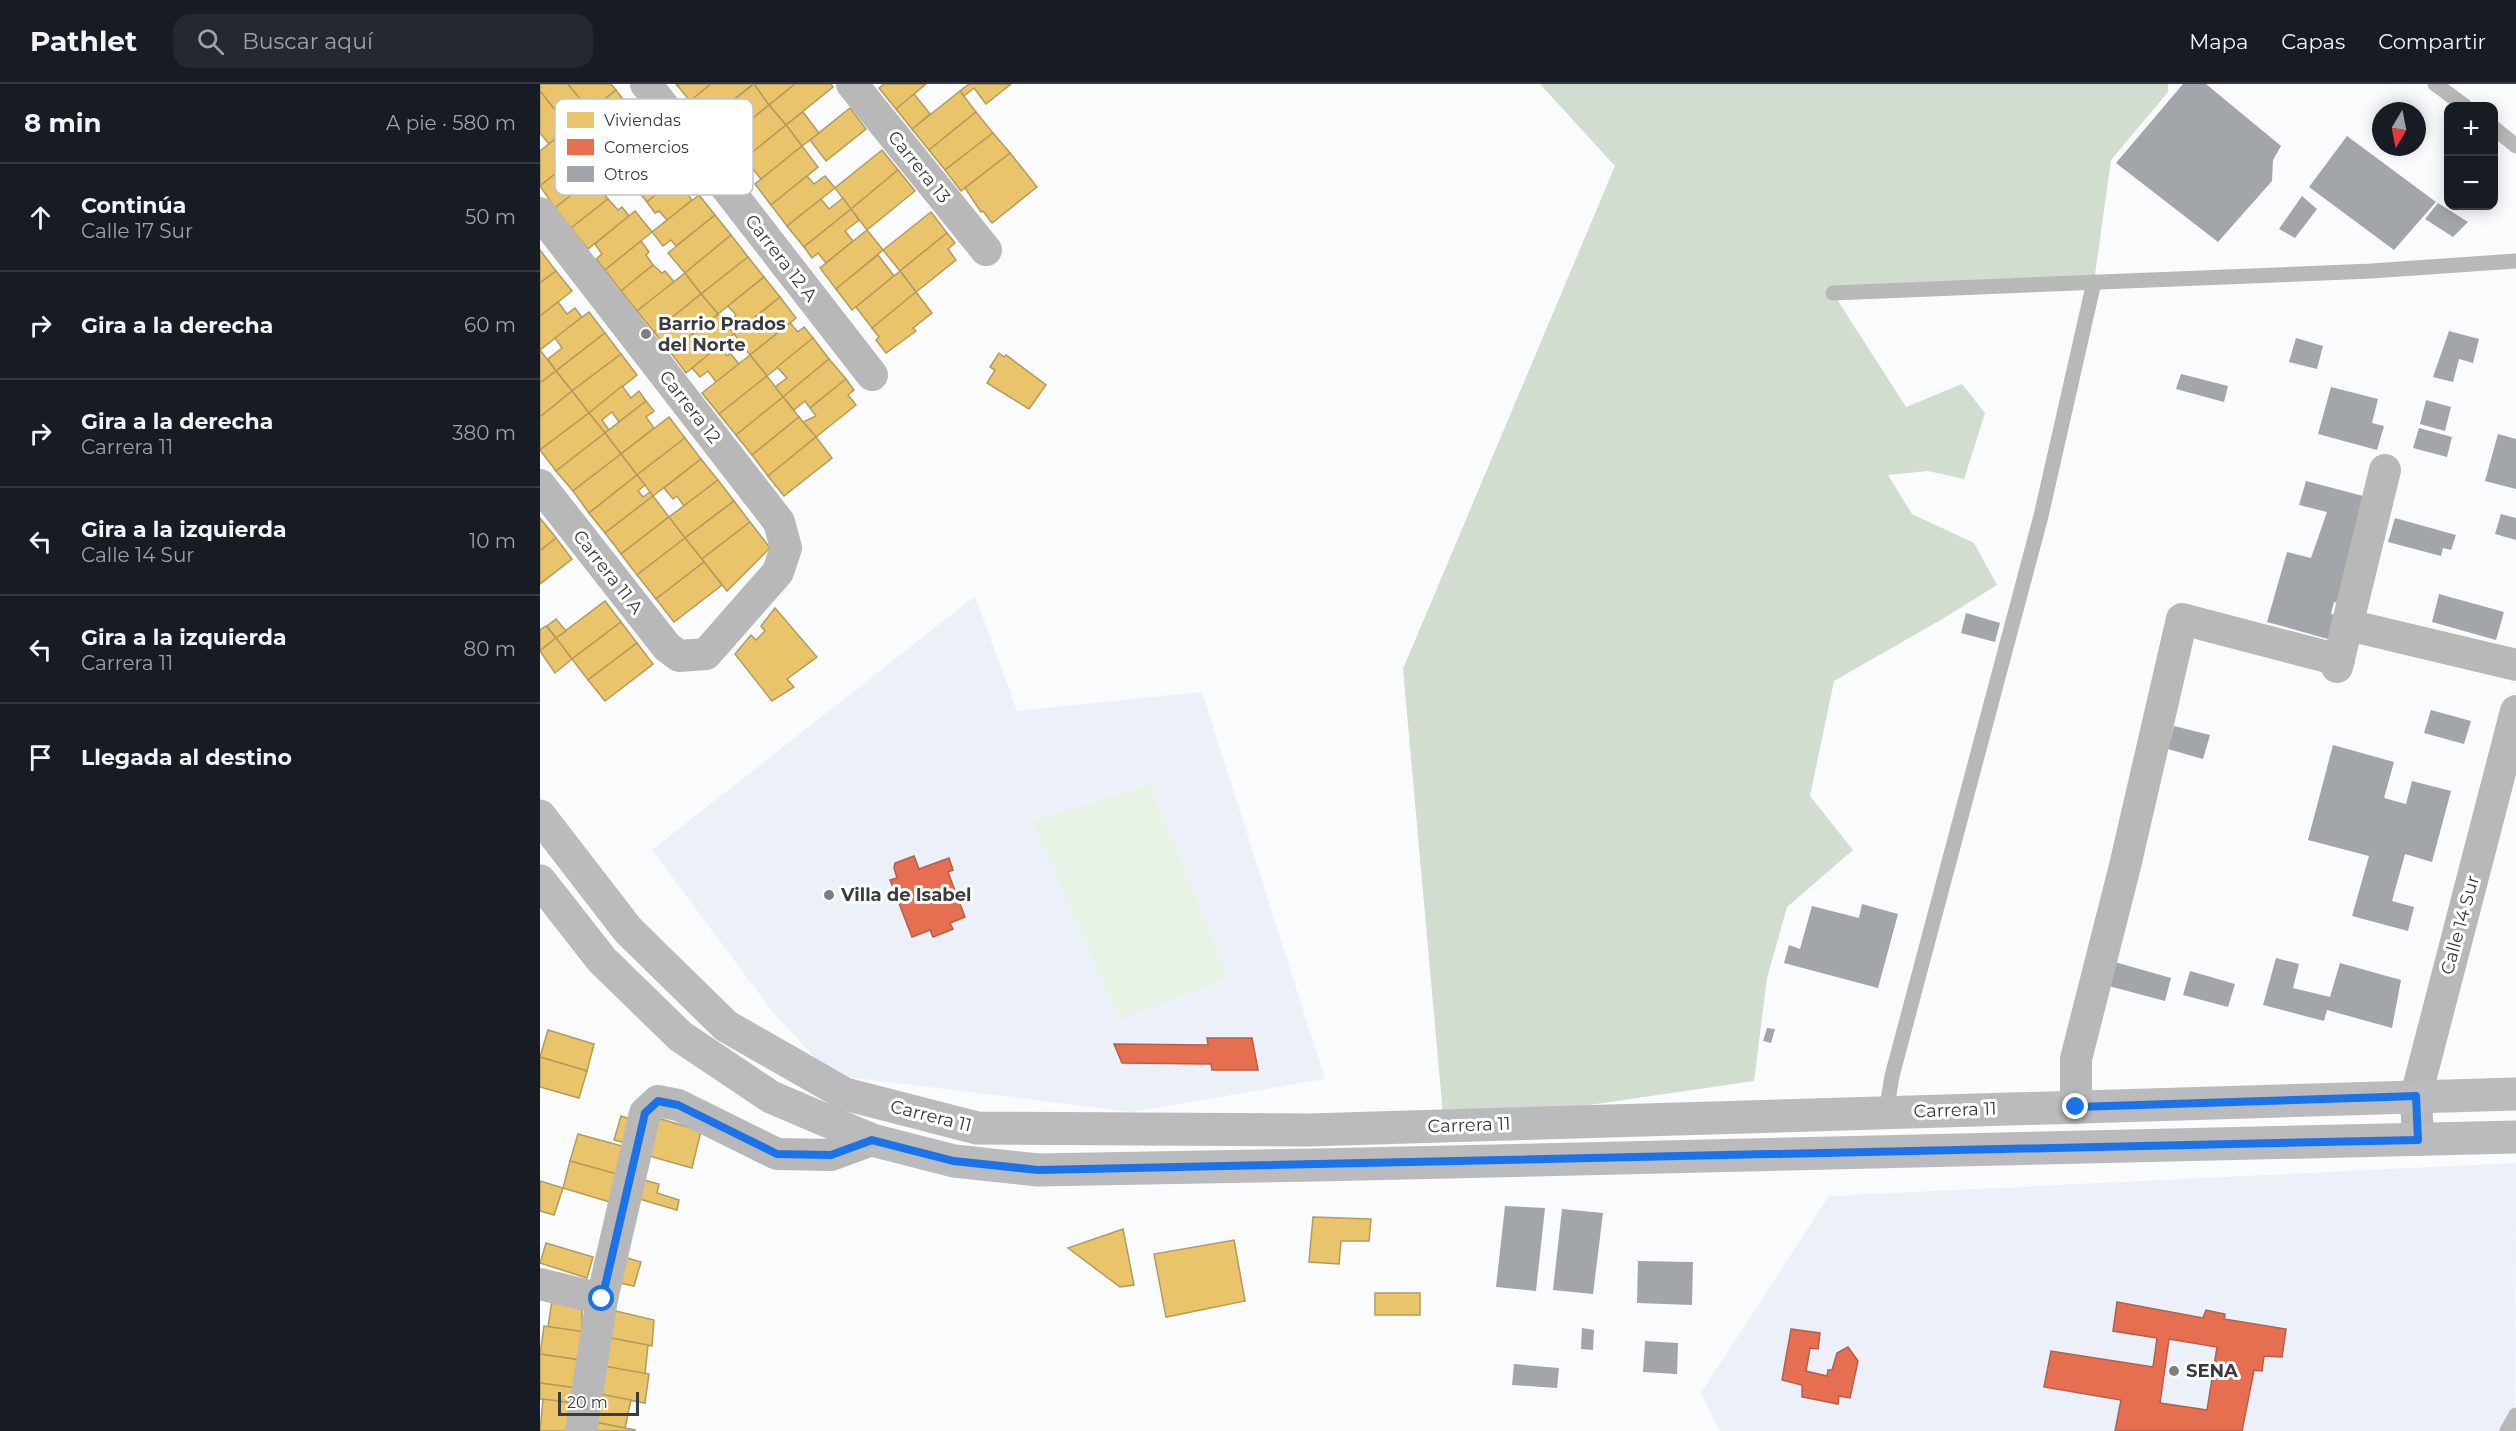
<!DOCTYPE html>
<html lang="es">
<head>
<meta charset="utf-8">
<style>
  :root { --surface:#171b24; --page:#242831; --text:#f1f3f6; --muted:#9ea1a6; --line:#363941 }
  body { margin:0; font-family:Montserrat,sans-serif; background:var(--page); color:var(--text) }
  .controls { position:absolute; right:18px; top:18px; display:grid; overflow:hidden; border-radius:12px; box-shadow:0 3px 15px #0003 }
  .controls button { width:54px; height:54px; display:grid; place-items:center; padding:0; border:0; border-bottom:2px solid var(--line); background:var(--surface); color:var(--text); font:30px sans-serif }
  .compass { position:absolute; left:1832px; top:18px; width:54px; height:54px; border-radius:50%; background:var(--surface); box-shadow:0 3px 15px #0003; rotate:190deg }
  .scale { position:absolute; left:18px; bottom:15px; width:81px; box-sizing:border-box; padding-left:6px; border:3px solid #393b3e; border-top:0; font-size:16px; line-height:21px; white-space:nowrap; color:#393b3e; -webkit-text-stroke:4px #fff; paint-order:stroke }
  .stop { position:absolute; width:18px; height:18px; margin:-14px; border:4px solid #1a73e8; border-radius:50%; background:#fff }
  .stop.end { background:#1a73e8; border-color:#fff; box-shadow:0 2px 6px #0008 }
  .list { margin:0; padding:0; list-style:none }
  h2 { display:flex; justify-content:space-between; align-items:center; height:78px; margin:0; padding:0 24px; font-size:26px }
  h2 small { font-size:20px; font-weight:400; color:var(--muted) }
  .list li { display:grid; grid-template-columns:39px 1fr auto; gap:18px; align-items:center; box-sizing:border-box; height:108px; padding:0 24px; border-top:2px solid var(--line) }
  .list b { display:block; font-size:22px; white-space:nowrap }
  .list p { margin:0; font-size:20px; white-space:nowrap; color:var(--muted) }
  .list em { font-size:20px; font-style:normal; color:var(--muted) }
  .icon { flex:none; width:33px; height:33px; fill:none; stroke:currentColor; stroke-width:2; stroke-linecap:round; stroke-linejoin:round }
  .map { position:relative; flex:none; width:1976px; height:1347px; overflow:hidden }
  header { display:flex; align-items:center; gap:36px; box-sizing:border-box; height:84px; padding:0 30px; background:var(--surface); border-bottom:2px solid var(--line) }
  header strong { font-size:28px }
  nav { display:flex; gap:33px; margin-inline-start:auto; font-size:21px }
  .search { width:420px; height:54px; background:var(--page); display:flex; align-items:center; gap:15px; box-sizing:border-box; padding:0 21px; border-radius:18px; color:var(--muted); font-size:22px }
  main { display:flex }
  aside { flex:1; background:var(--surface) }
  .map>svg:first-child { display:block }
  .built { fill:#ebf0f9 }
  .green { fill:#e9f4e6 }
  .forest { fill:#d1ddcf }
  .homes { fill:#e9c46a; stroke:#b49b5d; stroke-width:1.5 }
  .shops { fill:#e76f51; stroke:#b35f4b; stroke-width:1.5; fill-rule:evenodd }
  .building { fill:#a2a5aa }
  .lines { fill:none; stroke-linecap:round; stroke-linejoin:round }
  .lane { stroke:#b9b8b8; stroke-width:15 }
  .street { stroke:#b9b8b8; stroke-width:32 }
  .primary { stroke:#bbbabc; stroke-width:33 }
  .route { stroke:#1a73e8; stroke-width:8 }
  .poi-dot { fill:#7d7e81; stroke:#fff; stroke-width:2 }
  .labels { text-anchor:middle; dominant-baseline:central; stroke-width:6; stroke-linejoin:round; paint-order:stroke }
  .street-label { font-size:18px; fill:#393b3e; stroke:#fff }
  .poi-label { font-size:18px; font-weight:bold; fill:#393b3e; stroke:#fff; text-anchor:start }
  .key { fill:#fff; stroke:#c4c4c5; stroke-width:1.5 }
  .key-label { font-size:16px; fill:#393b3e }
</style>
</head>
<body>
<header>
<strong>Pathlet</strong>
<div class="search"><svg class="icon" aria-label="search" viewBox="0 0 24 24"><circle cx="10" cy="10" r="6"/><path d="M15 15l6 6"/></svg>Buscar aquí</div>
<nav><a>Mapa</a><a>Capas</a><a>Compartir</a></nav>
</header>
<main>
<aside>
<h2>8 min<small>A pie · 580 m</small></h2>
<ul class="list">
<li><svg class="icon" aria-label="ahead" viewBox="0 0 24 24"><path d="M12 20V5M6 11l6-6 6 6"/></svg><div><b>Continúa</b><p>Calle 17 Sur</p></div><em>50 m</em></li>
<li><svg class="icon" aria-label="right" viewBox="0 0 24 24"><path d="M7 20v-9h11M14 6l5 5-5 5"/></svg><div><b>Gira a la derecha</b></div><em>60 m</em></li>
<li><svg class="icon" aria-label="right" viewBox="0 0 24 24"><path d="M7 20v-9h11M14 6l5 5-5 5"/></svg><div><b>Gira a la derecha</b><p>Carrera 11</p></div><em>380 m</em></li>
<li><svg class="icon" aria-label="left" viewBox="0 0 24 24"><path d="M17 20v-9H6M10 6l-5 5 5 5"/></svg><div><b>Gira a la izquierda</b><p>Calle 14 Sur</p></div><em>10 m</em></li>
<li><svg class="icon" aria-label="left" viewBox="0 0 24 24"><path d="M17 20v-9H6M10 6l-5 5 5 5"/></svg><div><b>Gira a la izquierda</b><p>Carrera 11</p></div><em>80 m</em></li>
<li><svg class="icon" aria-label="arrive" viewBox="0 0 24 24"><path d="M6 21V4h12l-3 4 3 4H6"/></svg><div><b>Llegada al destino</b></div></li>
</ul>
</aside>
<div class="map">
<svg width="1976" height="1347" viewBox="0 0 1976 1347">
  <rect width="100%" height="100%" fill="#fafbfd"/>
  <g class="built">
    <polygon points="435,512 477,627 662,608 785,995 591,1028 291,991 232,927 112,766"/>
    <polygon points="1976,1079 1975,1347 1180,1347 1161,1309 1289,1112"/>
  </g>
  <polygon class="green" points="610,701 689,893 579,936 492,738"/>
  <polygon class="forest" points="1000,0 1628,0 1628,8 1571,76 1554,198 1293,209 1366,323 1422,300 1445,329 1424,395 1388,387 1348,391 1372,430 1434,459 1457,501 1404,534 1294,597 1270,712 1313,766 1247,823 1227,894 1214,997 904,1042 863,585 1075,82"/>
  <g class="homes">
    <polygon points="0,0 28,0 50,27 29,44 0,7"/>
    <polygon points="28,0 71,0 76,6 50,27"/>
    <polygon points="136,0 171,0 150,17"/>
    <polygon points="171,0 213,0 166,38 150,17"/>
    <polygon points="214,0 255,0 229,21"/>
    <polygon points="214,0 229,21 182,59 166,38"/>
    <polygon points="255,0 291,0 293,3 246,41 229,21"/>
    <polygon points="344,0 386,0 356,25 339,4"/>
    <polygon points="429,0 471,0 446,20 434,4 424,12 420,7"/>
    <polygon points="76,6 93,28 46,65 29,44"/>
    <polygon points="0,7 29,44 9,60 0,49"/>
    <polygon points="420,7 436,28 389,66 372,45"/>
    <polygon points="374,10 390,30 372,45 356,25"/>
    <polygon points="229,21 246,41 198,80 182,59"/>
    <polygon points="310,24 326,45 286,77 270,56"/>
    <polygon points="263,28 279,49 262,62 246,41"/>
    <polygon points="436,28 453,49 405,86 389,66"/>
    <polygon points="246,41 262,62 221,95 213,85 207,91 198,80"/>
    <polygon points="29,44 37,54 26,62 32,70 43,61 46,65 0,102 0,67"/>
    <polygon points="453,49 470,69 421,107 405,86"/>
    <polygon points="262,62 278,83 231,121 215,100"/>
    <polygon points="46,65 62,86 15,124 0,102"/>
    <polygon points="342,66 358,86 311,125 295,104"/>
    <polygon points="126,69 142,90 107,118 98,107 101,104 93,94"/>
    <polygon points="470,69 497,103 452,139 443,127 441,128 425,104"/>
    <polygon points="62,86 70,95 59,104 68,115 31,144 15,124"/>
    <polygon points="358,86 375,107 327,146 311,125"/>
    <polygon points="267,92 274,100 285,92 295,104 247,142 231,121"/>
    <polygon points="127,101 136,111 144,105 152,116 127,136 119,127 115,129 107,118"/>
    <polygon points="159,111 175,131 136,162 131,156 123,162 112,148"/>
    <polygon points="68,115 78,126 82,123 89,132 48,165 31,144"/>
    <polygon points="281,115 289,125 303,114 311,125 264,163 247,142"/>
    <polygon points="311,125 319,136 305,147 313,157 286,179 278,169 272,174 264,163"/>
    <polygon points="95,127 112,148 65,186 56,175 62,170 55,160"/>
    <polygon points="391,128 407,149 360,187 343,166"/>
    <polygon points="175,131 191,151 145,189 128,169"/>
    <polygon points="327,146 343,166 296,205 280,184"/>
    <polygon points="407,149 415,159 408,165 416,176 376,208 360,187"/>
    <polygon points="191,151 208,173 161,210 145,189"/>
    <polygon points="101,157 109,168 106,171 113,181 81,207 65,186"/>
    <polygon points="0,166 16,187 0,199"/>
    <polygon points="338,171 354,192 312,226 296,205"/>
    <polygon points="208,173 224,193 178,230 161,210"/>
    <polygon points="113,181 122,189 125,187 134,198 97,227 81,207"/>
    <polygon points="16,187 32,207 0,232 0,199"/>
    <polygon points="360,187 376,208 332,244 316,223"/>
    <polygon points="145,189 161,210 114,248 97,227"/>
    <polygon points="224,193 240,213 201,244 193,234 196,231 188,222"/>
    <polygon points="376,208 392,229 373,244 376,247 346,269 336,256 339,253 332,244"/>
    <polygon points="161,210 178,230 130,268 114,248"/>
    <polygon points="240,213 256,234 210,271 194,250"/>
    <polygon points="18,218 27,230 35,224 42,233 0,266 0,232"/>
    <polygon points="49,228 65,249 16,287 8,275 22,264 15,254"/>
    <polygon points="178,230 194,250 146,289 130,268"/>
    <polygon points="250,239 258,248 264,243 273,254 227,292 210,271"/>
    <polygon points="65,249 81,270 32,307 16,287"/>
    <polygon points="273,254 289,275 243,313 235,303 247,294 237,283"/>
    <polygon points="179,262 187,272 190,269 199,280 176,298 168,287 160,293 152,284"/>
    <polygon points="0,266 16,287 0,299"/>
    <polygon points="459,269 464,273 466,271 506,301 489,325 447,299 455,286 450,283"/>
    <polygon points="81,270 97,291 49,329 32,307"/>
    <polygon points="210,271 227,292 179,330 162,309"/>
    <polygon points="289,275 306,295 270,324 265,317 254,326 243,313"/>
    <polygon points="16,287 32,307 0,333 0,299"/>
    <polygon points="227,292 243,313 196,351 179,330"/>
    <polygon points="306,295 314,306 308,311 316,321 276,353 263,338 276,332 270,324"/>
    <polygon points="82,302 91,314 99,307 106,317 79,338 72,328 62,336 69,346 65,349 49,329"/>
    <polygon points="32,307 49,329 0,366 0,333"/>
    <polygon points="243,313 259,333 212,371 196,351"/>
    <polygon points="106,317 114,327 106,333 114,344 81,370 65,349"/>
    <polygon points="49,329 65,349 16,387 0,366"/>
    <polygon points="129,333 145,354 97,391 81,370"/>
    <polygon points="259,333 276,353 228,392 212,371"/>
    <polygon points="65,349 81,370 33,407 16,387"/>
    <polygon points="276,353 292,374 244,412 228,392"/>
    <polygon points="145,354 161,375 113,412 97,391"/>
    <polygon points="81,370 97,391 49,429 33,407"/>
    <polygon points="161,375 178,396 144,422 137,412 133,415 124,404"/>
    <polygon points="97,391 105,401 98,407 103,413 110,408 113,412 65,449 49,429"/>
    <polygon points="178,396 194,417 145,454 129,433"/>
    <polygon points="113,412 129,433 81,470 65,449"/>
    <polygon points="194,417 210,438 162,475 145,454"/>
    <polygon points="129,433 145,454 97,491 81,470"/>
    <polygon points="0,434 16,454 0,467"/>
    <polygon points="210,438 230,464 187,507 162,475"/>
    <polygon points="16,454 32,475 0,500 0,467"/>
    <polygon points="145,454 164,478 116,515 97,491"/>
    <polygon points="164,478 182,501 134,538 116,515"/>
    <polygon points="65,517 81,538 32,575 16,554"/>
    <polygon points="235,524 277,573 247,595 254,603 232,617 195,570 211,551 216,556 225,547 221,542"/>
    <polygon points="16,535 26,547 16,554 7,542"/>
    <polygon points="81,538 97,559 48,596 32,575"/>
    <polygon points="6,542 16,554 0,567 0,546"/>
    <polygon points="16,554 32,575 15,589 0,567"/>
    <polygon points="97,559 113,580 65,617 48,596"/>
    <polygon points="8,946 54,960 47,987 0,973"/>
    <polygon points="0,973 47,987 39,1014 0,1003"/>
    <polygon points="81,1032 96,1037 89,1060 74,1056"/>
    <polygon points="111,1032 161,1047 152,1084 102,1070"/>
    <polygon points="38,1050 89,1064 79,1091 30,1077"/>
    <polygon points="30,1077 77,1090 73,1119 23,1104"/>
    <polygon points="100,1095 119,1100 117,1109 139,1116 137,1126 96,1114"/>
    <polygon points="0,1097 23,1104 14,1131 0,1127"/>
    <polygon points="773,1133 831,1135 829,1157 801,1157 799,1180 769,1178"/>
    <polygon points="583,1145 594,1201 580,1203 528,1164"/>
    <polygon points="694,1156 705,1217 626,1233 614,1170"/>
    <polygon points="6,1159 53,1173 47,1194 0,1179"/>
    <polygon points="77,1171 101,1178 94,1202 75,1198"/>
    <rect x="835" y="1209" width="45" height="22"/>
    <polygon points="12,1217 42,1223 42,1248 8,1243"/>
    <polygon points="63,1224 114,1236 112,1262 60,1252"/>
    <polygon points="4,1242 45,1248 40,1276 0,1270"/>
    <polygon points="60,1252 108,1261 105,1290 56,1281"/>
    <polygon points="0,1270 40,1276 36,1304 0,1299"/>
    <polygon points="58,1281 109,1290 105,1319 52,1309"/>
    <polygon points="0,1299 36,1304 33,1319 0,1315"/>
    <polygon points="55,1309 91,1316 85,1344 49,1337"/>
    <polygon points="3,1315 33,1319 29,1347 0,1347"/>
    <polygon points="49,1337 95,1346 94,1347 47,1347"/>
  </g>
  <g class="shops">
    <polygon points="374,772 379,785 409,774 413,786 408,788 425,833 410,839 413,845 393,853 390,846 372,853 350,796 357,794 354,784 355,779"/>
    <polygon points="667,954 712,954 718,986 672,986 671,980 582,979 574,960 668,961"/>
    <path d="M1577,1218L1663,1234L1666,1226L1685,1230L1684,1235L1746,1245L1742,1273L1724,1272L1722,1287L1714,1286L1702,1347H1575L1581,1316L1504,1303L1511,1267L1613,1283L1617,1254L1573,1247ZM1629,1255L1677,1263L1667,1326L1620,1319Z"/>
    <polygon points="1251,1245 1280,1249 1278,1265 1270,1264 1266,1287 1287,1292 1288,1286 1292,1286 1297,1269 1308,1263 1318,1277 1310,1314 1299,1312 1298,1320 1262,1313 1262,1301 1242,1296"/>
  </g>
  <g class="building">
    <polygon points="1643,0 1666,0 1741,62 1733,76 1732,97 1678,158 1576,79"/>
    <polygon points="1807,52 1896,118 1854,166 1769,103"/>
    <polygon points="1762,112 1777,125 1755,154 1739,145"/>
    <polygon points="1898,119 1928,138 1913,153 1885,135"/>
    <polygon points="1909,247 1939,255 1933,279 1919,275 1913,298 1893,293"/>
    <polygon points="1756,254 1783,262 1777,285 1749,278"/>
    <polygon points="1641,290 1688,302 1684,318 1636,305"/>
    <polygon points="1791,303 1838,315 1832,339 1844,342 1837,366 1778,350"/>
    <polygon points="1886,316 1911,323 1905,347 1880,340"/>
    <polygon points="1879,344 1912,353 1907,373 1873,364"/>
    <polygon points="1958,350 1976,355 1976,405 1945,397"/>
    <polygon points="1766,397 1827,413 1798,519 1794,518 1791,530 1795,531 1788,555 1727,538 1747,468 1771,474 1787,428 1759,421"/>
    <polygon points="1961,430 1976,434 1976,456 1955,450"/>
    <polygon points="1855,434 1916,451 1911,466 1903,464 1901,472 1848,458"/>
    <polygon points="1899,510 1964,528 1956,556 1892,538"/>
    <polygon points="1426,529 1460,539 1455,558 1421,549"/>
    <polygon points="1891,626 1931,637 1924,660 1884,649"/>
    <polygon points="1634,642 1670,651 1663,675 1628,665"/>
    <polygon points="1793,661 1854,678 1844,714 1866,720 1872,697 1911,707 1892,778 1865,770 1852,817 1874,823 1868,847 1812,832 1829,772 1768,756"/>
    <polygon points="1322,820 1358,830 1338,904 1244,879 1249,861 1260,865 1272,822 1319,834"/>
    <polygon points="1736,874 1759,880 1753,904 1790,913 1800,879 1861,896 1852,944 1787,926 1784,937 1723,921"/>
    <polygon points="1571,877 1631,894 1625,917 1565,901"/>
    <polygon points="1650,887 1695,900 1688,923 1643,911"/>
    <polygon points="1227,944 1235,945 1231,959 1223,957"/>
    <polygon points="965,1122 1005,1124 996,1207 956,1203"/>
    <polygon points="1022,1125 1063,1129 1053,1210 1013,1206"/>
    <polygon points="1098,1177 1153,1178 1152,1221 1097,1219"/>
    <polygon points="1042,1244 1054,1246 1053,1266 1041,1265"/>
    <polygon points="1105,1257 1138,1259 1137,1290 1103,1288"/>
    <polygon points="974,1280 1019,1284 1017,1304 972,1301"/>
  </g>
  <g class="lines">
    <g class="lane">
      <polyline points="1895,0 1925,22"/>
      <polyline points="1954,44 1976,62"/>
      <polyline points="1293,209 1831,187 1976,177"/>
      <polyline points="1346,1029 1352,992 1501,432 1554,198"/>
      <polyline points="1967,1347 1976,1331"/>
    </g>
    <g class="street">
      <polyline points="106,0 332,291"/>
      <polyline points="312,0 446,166"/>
      <polyline points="0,129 239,438 246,464 238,488 166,570 139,572 127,563 0,401"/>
      <polyline points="1808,541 1976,581"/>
      <polyline points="1797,583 1845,386"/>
      <polyline points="1536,1023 1536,975 1585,782 1642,535 1799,576"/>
      <polyline points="1878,1056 1876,1012 1976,627"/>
      <polyline points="0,1200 62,1215"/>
      <polyline points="41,1347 62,1215 105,1029 118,1017 138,1021 237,1070 291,1071 332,1056"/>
    </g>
    <g class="primary">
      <polyline points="0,732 88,846 186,942 305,1010 437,1044 768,1046 1976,1010"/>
      <polyline points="0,797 62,876 140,952 231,1013 332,1056 414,1077 498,1086 778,1081 1976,1053"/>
    </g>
  </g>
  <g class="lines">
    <polyline class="route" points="62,1215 105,1029 118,1017 138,1021 237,1070 291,1071 332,1056 414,1077 498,1086 1878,1056 1876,1012 1536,1023"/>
  </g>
  <g class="poi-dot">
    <circle cx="106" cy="250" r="6"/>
    <circle cx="289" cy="811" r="6"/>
    <circle cx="1634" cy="1287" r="6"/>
  </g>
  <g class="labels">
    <g class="street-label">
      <text transform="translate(379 83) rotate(51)">Carrera 13</text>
      <text transform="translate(241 174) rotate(52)">Carrera 12 A</text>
      <text transform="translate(150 323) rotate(52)">Carrera 12</text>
      <text transform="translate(68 488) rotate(52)">Carrera 11 A</text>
      <text transform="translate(1920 841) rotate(-75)">Calle 14 Sur</text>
      <text transform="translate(1415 1026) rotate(-2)">Carrera 11</text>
      <text transform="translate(391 1032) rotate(14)">Carrera 11</text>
      <text transform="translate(929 1041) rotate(-2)">Carrera 11</text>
    </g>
    <g class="poi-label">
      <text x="118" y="240">Barrio Prados<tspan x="118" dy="21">del Norte</tspan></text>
      <text x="301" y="811">Villa de Isabel</text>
      <text x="1646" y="1287">SENA</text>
    </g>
  </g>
  <rect x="15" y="15" width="198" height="96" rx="9" class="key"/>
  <rect x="27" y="28" width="27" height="16" fill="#e9c46a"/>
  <rect x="27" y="55" width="27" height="16" fill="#e76f51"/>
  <rect x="27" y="82" width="27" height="16" fill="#a2a5aa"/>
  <g class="key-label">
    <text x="64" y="42">Viviendas</text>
    <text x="64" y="69">Comercios</text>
    <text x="64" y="96">Otros</text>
  </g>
</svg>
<div class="controls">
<button>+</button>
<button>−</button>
</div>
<svg class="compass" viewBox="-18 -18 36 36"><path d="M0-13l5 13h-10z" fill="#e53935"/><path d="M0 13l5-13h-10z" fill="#9ea1a6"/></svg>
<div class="scale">20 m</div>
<div class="stop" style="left:62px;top:1215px"></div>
<div class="stop end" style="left:1536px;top:1023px"></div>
</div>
</main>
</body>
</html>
